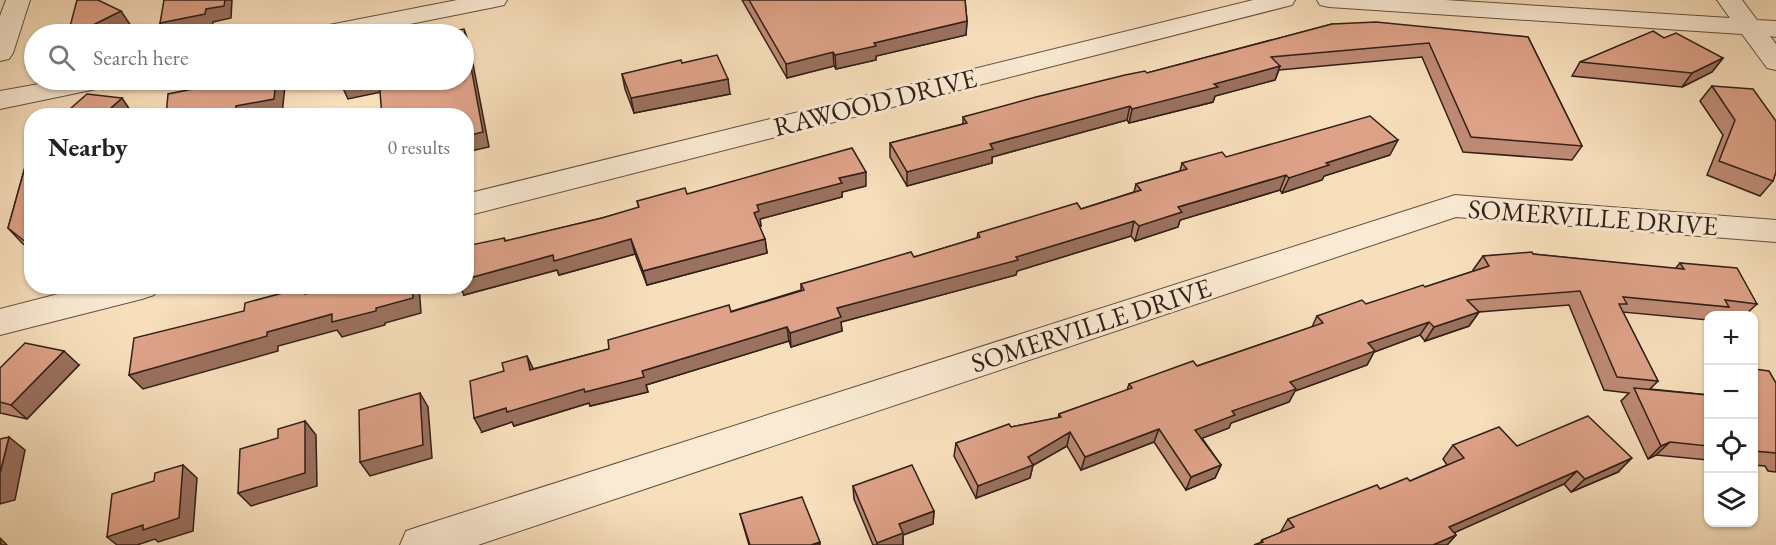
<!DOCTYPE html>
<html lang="en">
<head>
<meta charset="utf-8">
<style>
  :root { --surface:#fff; --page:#f2f2f2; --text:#222; --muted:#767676; --line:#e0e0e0 }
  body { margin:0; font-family:"EB Garamond",serif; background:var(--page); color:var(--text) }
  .controls { position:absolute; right:18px; bottom:18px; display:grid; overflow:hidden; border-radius:12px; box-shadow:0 2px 4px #0004 }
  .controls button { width:54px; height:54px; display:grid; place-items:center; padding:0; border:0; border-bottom:2px solid var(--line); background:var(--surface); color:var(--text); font:30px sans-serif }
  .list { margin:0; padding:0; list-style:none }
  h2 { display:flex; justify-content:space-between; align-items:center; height:78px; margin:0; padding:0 24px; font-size:26px }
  h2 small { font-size:20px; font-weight:400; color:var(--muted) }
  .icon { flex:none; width:33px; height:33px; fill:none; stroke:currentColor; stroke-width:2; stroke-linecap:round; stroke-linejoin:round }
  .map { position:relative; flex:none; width:1776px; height:545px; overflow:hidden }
  .search { position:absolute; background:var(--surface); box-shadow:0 2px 4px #0004; left:24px; top:24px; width:450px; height:66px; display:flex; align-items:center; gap:15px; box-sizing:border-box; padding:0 21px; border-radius:33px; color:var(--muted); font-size:22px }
  .panel { position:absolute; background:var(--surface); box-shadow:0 2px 4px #0004; left:24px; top:108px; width:450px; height:186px; border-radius:24px }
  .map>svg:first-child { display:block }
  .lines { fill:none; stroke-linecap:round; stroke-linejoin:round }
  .minor-casing { stroke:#634f41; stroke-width:2 }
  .minor { fill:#faead3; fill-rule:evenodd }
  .wall { fill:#bf8b75; stroke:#311f18; stroke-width:1.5 }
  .shaded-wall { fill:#9b715f; stroke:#311f18; stroke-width:1.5 }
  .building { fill:#dea288; stroke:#311f18; stroke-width:1.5 }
  .labels { text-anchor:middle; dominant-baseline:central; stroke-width:6; stroke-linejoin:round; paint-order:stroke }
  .street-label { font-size:27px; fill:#311f18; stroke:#faead3 }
</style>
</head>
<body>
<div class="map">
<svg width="1776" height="545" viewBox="0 0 1776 545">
  <rect width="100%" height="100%" fill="#f8dfbc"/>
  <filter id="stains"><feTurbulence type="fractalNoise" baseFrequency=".00333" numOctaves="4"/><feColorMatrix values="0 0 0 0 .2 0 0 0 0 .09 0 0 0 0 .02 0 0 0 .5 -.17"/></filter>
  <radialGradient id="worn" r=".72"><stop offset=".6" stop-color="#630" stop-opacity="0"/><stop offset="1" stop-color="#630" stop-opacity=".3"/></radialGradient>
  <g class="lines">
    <defs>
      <g id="minor">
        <polygon points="6,0 30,0 13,53 9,59 0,61 0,16"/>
        <polygon points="457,0 507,0 504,5 495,7 360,34 311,34 315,29 324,26"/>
        <polygon points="1253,0 1295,0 1292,5 466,216 466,194"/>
        <polygon points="1317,0 1445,0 1730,18 1717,0 1742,0 1757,20 1776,21 1776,37 1770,36 1776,44 1776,70 1767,68 1742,34 1329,7 1320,5"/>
        <polygon points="61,80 115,80 111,86 101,88 0,109 0,91"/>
        <polygon points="1455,195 1776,220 1776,242 1456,217 478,545 400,545 406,531 421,526"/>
        <polygon points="89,286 158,286 154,295 142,299 0,335 0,309"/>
      </g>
    </defs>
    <use href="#minor" class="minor-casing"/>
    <use href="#minor" class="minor"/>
  </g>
  <g class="wall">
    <polygon points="742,0 965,0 967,21 966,35 876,56 876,60 836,69 834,66 787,78"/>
    <polygon points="1332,24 1528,37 1582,146 1572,160 1463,152 1422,57 1279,70 1275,80 1215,96 1213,102 1129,123 1127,120 992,157 992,163 907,186 890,157 890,143 963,124 963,117 1147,73"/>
    <polygon points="1664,38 1723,58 1712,72 1682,87 1572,76 1580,62"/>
    <polygon points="682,63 730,94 634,113 625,89 622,74"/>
    <polygon points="1712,86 1775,174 1773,181 1760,196 1707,175 1723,135 1700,101"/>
    <polygon points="32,142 32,251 22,243 8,228"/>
    <polygon points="1390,155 1324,176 1322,180 1282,193 1280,190 1180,220 1178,227 1135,241 1131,236 1017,271 1016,275 841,322 842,331 791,347 789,341 646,385 648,392 590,406 589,403 514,426 512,422 482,432 533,369 609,349 801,290 801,284 914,257 977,238 978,233 1081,209 1134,192 1136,184 1180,171 1182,163 1226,157"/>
    <polygon points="866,186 842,192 842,197 760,219 761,226 759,226 765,239 767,253 647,285 635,254 559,275 557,270 464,295 504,238 506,241 602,218 639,208 637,201 687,194"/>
    <polygon points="1533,254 1675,269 1680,263 1757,304 1745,315 1708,315 1708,320 1623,312 1658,381 1650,389 1708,395 1708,460 1656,455 1648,459 1621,401 1629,393 1604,390 1569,305 1479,312 1469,326 1425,341 1420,335 1374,352 1367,365 1295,391 1289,402 1231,423 1229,428 1202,438 1221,465 1215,478 1186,490 1154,442 1081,470 1067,446 1033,465 1030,478 976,498 954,456 956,443 1011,427 1058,418 1059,414 1127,390 1129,384 1197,366 1312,327 1317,316 1366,304 1425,287 1474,271 1473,270 1483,256"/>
    <polygon points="79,365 27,419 0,413 0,368"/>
    <polygon points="1754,369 1776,383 1776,472 1768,471 1765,466 1754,465"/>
    <polygon points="1453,445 1618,472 1571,492 1564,484 1454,532 1456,535 1447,545 1254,545 1260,543 1262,540 1280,533 1288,519 1380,489 1410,481 1447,465 1443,459"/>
    <polygon points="853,486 934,511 933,524 903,535 903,545 873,545 854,499"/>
    <polygon points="740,514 820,545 749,545"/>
  </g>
  <g class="shaded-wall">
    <polygon points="225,0 232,0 231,18 213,22 212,26 168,34 160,23 206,9"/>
    <polygon points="121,11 131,26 113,34 75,34"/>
    <polygon points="967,21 966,35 876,56 876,60 836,69 835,55 874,43"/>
    <polygon points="464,29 469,43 489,147 466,152"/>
    <polygon points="833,52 834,66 787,78 786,64"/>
    <polygon points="1723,58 1712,72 1682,87 1692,73"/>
    <polygon points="1280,66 1275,80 1215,96 1213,102 1129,123 1132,109 1214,84"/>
    <polygon points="728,79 730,94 634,113 631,98"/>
    <polygon points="276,80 281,80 285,86 282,114 274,116 225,116 236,106"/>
    <polygon points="364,80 380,80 386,91 348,99 341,84"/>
    <polygon points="122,98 132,113 129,116 102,116"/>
    <polygon points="1130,106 1127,120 992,157 992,163 907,186 907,172 990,144"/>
    <polygon points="1398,140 1390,155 1324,176 1322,180 1282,193 1289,178 1326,163"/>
    <polygon points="866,172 866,186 842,192 842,197 760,219 761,226 756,227 754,213 757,205 839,178"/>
    <polygon points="1286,175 1280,190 1180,220 1178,227 1135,241 1139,226 1178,207"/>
    <polygon points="1134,221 1131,236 1017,271 1016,275 841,322 842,331 791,347 790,333 837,308 1016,257"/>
    <polygon points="631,239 635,254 559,275 557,270 464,295 460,286 466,286 466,279 553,255"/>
    <polygon points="765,239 767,253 647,285 643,271"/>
    <polygon points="412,286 419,286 421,313 385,323 385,325 342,337 337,330 278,346 278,351 143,389 129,375 267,332 332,314 376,308"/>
    <polygon points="1479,312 1469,326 1425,341 1434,327"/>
    <polygon points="1429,322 1420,335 1374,352 1367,365 1295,391 1289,402 1231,423 1229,428 1190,443 1195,430 1368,343"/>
    <polygon points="787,327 789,341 646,385 648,392 590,406 589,403 514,426 512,422 482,432 474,418 506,408 642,371"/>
    <polygon points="64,351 79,365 27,419 11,405"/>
    <polygon points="527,356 534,370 530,370"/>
    <polygon points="420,393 428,407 432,458 370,476 360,462"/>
    <polygon points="305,421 316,435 317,486 251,506 238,493"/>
    <polygon points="1159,429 1154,442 1081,470 1085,457"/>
    <polygon points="1070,432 1067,446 1032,466 1033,465 1030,478 976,498 978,486"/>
    <polygon points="9,437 25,450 15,500 0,504 0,473"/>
    <polygon points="1670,442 1656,455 1648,459 1661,446"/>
    <polygon points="1632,458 1618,472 1571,492 1585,479"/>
    <polygon points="183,465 197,478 193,531 158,542 155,539 137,545 117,545 107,537"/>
    <polygon points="1221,465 1215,478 1186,490 1191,477"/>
    <polygon points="1577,471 1564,484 1438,540 1449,527"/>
    <polygon points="934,511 933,524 903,535 903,545 877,545 877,543 899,524"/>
    <polygon points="1456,535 1447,545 1433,545"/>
    <polygon points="0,538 7,545 1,545"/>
    <polygon points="820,542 820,545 811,545"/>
  </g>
  <g class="building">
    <polygon points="77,0 98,0 121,11 75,34 68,34"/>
    <polygon points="164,0 225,0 224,6 206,9 205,14 160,23"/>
    <polygon points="749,0 965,0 967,21 874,43 876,46 835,55 833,52 786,64"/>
    <polygon points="1376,22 1528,37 1582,146 1471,137 1429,43 1271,57 1280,66 1214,84 1218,87 1132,109 1130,106 990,144 993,149 907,172 890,143 967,123 963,117 1036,97 1125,75 1145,71 1147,73 1332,24"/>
    <polygon points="464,29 483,132 466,136 466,116 382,116 379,80 464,80 464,34 437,34"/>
    <polygon points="1653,31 1664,38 1676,33 1723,58 1692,73 1580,62"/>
    <polygon points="717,55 728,79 631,98 622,74 681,60 682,63"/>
    <polygon points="238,80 276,80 274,99 236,106 235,113 225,116 166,116 168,94"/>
    <polygon points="341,80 364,80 341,84"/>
    <polygon points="1712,86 1753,89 1776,121 1776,172 1773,181 1719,161 1735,120"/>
    <polygon points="87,94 122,98 102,116 62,116"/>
    <polygon points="1370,116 1398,140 1326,163 1329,165 1289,178 1286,175 1178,207 1182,212 1139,226 1134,221 1016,257 1018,260 837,308 841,317 790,333 787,327 642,371 644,377 585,392 584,389 507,412 506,408 474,418 470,381 504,371 502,363 527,356 530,370 609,349 608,340 729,305 731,312 804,290 801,284 911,252 914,257 980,237 978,233 1077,203 1081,209 1141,190 1136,184 1187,169 1182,163 1222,152 1226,157"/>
    <polygon points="32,142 32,247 8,228"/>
    <polygon points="852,148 866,172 839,178 842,183 757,205 759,211 754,213 765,239 643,271 631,239 554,261 553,255 466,279 466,246 504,238 505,241 602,218 639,207 637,201 685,188 687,194"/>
    <polygon points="1532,252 1533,254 1684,269 1680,263 1737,268 1757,304 1725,300 1729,307 1623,297 1627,304 1619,304 1658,381 1617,377 1580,291 1467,300 1479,312 1434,327 1429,322 1368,343 1375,351 1290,382 1296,389 1232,411 1235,415 1195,430 1221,465 1191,477 1159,429 1085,457 1070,432 1028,457 1033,465 978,486 956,443 1009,424 1011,427 1061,417 1059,414 1132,388 1129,384 1193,361 1197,366 1323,323 1317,316 1362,300 1366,304 1423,285 1425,287 1489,266 1483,256"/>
    <polygon points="332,286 412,286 413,298 376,308 376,311 332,322 332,314 267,332 267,336 129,375 134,338 244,311 245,303 305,287 305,294"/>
    <polygon points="25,343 64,351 11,405 0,402 0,368"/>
    <polygon points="1754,369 1769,371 1776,383 1776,453 1754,451"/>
    <polygon points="1634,388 1708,395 1708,446 1670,442 1661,446"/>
    <polygon points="420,393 423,445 360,462 359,410"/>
    <polygon points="1588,416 1632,458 1585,479 1577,471 1449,527 1456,535 1433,545 1254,545 1263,542 1262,540 1294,527 1288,519 1377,485 1380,489 1407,478 1410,481 1464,458 1453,445 1499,427 1517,446"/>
    <polygon points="305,421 305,473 238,493 240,449 278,438 278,429"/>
    <polygon points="9,437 0,473 0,439"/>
    <polygon points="183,465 179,518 143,530 143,525 107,537 112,494 154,481 155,473"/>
    <polygon points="912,465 934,511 899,524 903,533 877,543 853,486"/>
    <polygon points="802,497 820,542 811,545 750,545 740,514"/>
  </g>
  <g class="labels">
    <g class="street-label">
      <text transform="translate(875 102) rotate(-14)">RAWOOD DRIVE</text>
      <text transform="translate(1593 217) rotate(4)">SOMERVILLE DRIVE</text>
      <text transform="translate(1091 325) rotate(-18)">SOMERVILLE DRIVE</text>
    </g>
  </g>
  <rect width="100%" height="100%" filter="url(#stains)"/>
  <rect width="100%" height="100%" fill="url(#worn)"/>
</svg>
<div class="controls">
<button>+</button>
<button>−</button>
<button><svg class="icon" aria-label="locate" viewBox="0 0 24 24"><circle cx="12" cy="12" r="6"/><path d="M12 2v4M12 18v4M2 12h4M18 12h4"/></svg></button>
<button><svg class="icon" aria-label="layers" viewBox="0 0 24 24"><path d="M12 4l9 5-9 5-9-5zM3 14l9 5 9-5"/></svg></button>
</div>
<div class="search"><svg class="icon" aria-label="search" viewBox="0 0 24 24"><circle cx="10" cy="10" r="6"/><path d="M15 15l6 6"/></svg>Search here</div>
<section class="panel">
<h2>Nearby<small>0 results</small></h2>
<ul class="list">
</ul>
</section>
</div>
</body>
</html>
